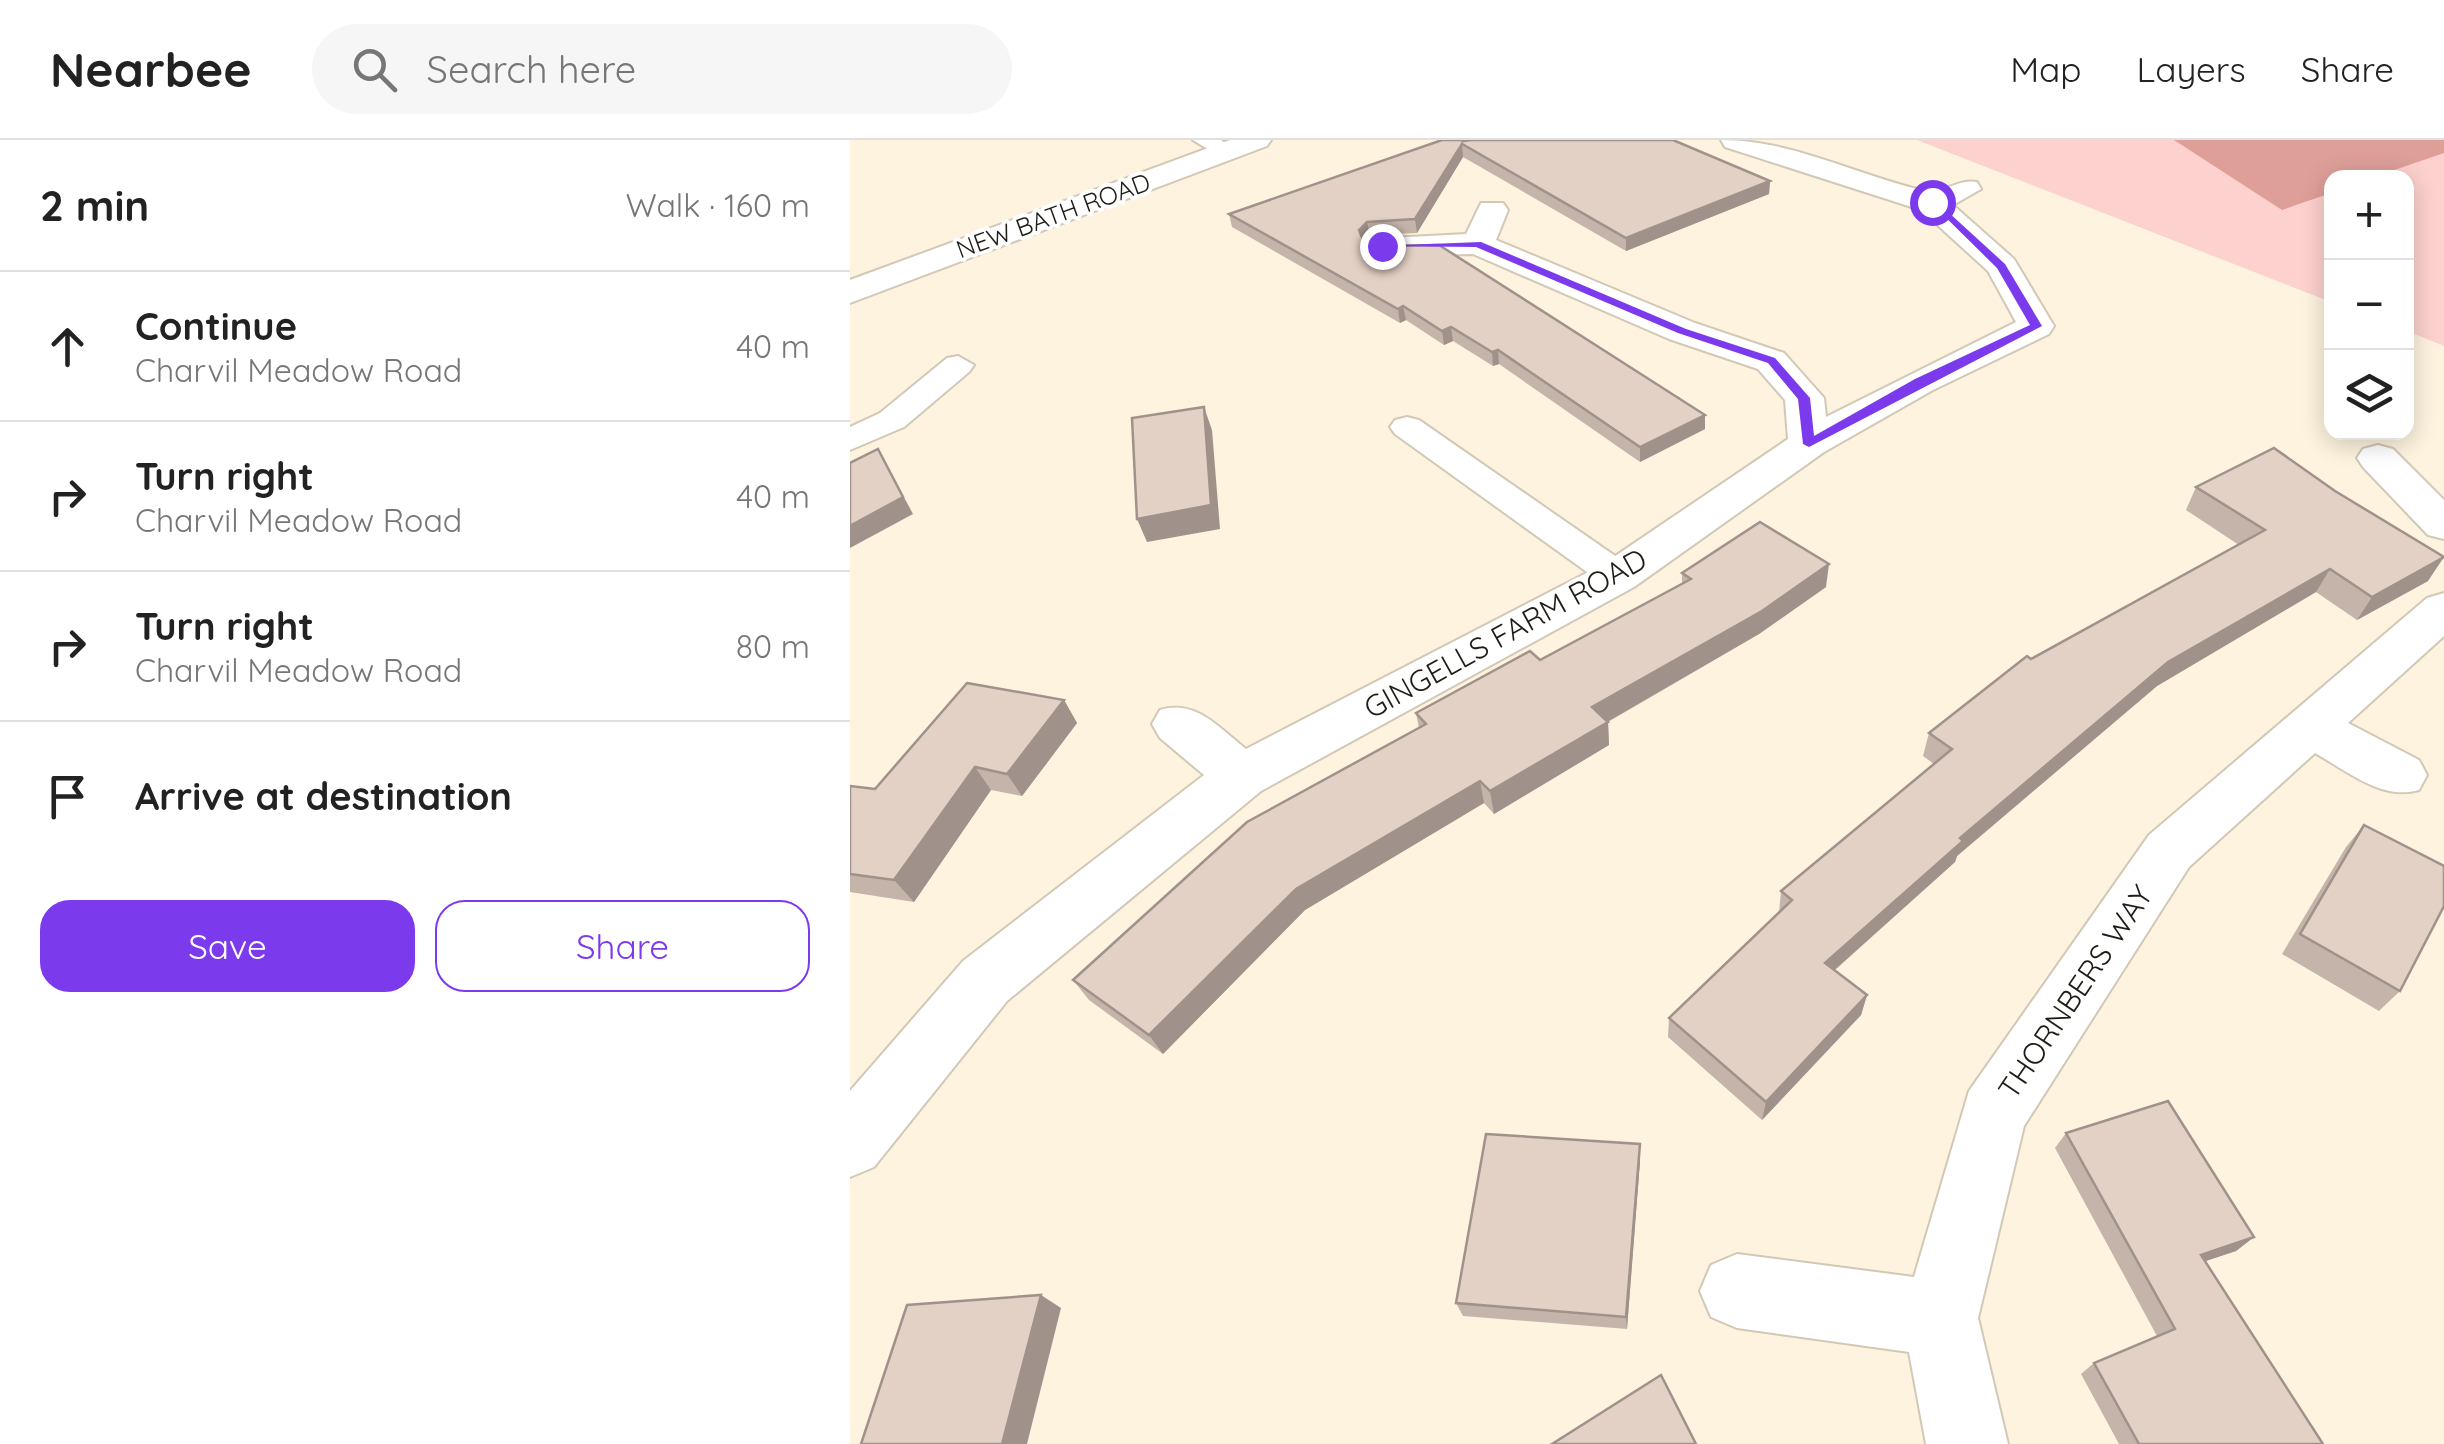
<!DOCTYPE html>
<html lang="en">
<head>
<meta charset="utf-8">
<style>
  :root { --surface:#fff; --page:#f6f6f6; --text:#222; --muted:#767676; --line:#e0e0e0; --accent:#7c3aed }
  body { margin:0; font-family:Quicksand,sans-serif; background:var(--page); color:var(--text) }
  .controls { position:absolute; right:30px; top:30px; display:grid; overflow:hidden; border-radius:20px; box-shadow:0 5px 25px #0003 }
  .controls button { width:90px; height:90px; display:grid; place-items:center; padding:0; border:0; border-bottom:2px solid var(--line); background:var(--surface); color:var(--text); font:50px sans-serif }
  .stop { position:absolute; width:30px; height:30px; margin:-22px; border:8px solid #7c3aed; border-radius:50%; background:#fff }
  .stop.end { background:#7c3aed; border-color:#fff; box-shadow:0 2px 10px #0008 }
  .list { margin:0; padding:0; list-style:none }
  h2 { display:flex; justify-content:space-between; align-items:center; height:130px; margin:0; padding:0 40px; font-size:42px }
  h2 small { font-size:32px; font-weight:400; color:var(--muted) }
  .list li { display:grid; grid-template-columns:65px 1fr auto; gap:30px; align-items:center; box-sizing:border-box; height:150px; padding:0 40px; border-top:2px solid var(--line) }
  .list b { display:block; font-size:38px; white-space:nowrap }
  .list p { margin:0; font-size:32px; white-space:nowrap; color:var(--muted) }
  .list em { font-size:32px; font-style:normal; color:var(--muted) }
  .actions { display:flex; gap:20px; padding:30px 40px }
  .actions a { flex:1; padding:22px 0; border:2px solid var(--accent); border-radius:30px; text-align:center; font-size:35px; color:var(--accent) }
  .actions .main { background:var(--accent); color:#fff }
  .icon { flex:none; width:55px; height:55px; fill:none; stroke:currentColor; stroke-width:2; stroke-linecap:round; stroke-linejoin:round }
  .map { position:relative; flex:none; width:1594px; height:1304px; overflow:hidden }
  header { display:flex; align-items:center; gap:60px; box-sizing:border-box; height:140px; padding:0 50px; background:var(--surface); border-bottom:2px solid var(--line) }
  header strong { font-size:48px }
  nav { display:flex; gap:55px; margin-inline-start:auto; font-size:35px }
  .search { width:700px; height:90px; background:var(--page); display:flex; align-items:center; gap:25px; box-sizing:border-box; padding:0 35px; border-radius:55px; color:var(--muted); font-size:38px }
  main { display:flex }
  aside { flex:1; background:var(--surface) }
  .map>svg:first-child { display:block }
  .green { fill:#fdd1cd }
  .forest { fill:#de9f99 }
  .lines { fill:none; stroke-linecap:round; stroke-linejoin:round }
  .service-casing { stroke:#d2c8b6; stroke-width:4 }
  .minor-casing { stroke:#d2c8b6; stroke-width:4 }
  .primary-casing { stroke:#d2c8b6; stroke-width:4 }
  .service { fill:#fff; fill-rule:evenodd }
  .minor { fill:#fff; fill-rule:evenodd }
  .primary { fill:#fff; fill-rule:evenodd }
  .wall { fill:#c4b4a9 }
  .shaded-wall { fill:#a0928a }
  .building { fill:#e4d1c5; stroke:#a0928a; stroke-width:2.5 }
  .route { fill:#7c3aed }
  .labels { text-anchor:middle; dominant-baseline:central; stroke-width:8; stroke-linejoin:round; paint-order:stroke }
  .far-street-label { font-size:25px; fill:#201d16; stroke:#fff }
  .street-label { font-size:30px; fill:#201d16; stroke:#fff }
</style>
</head>
<body>
<header>
<strong>Nearbee</strong>
<div class="search"><svg class="icon" aria-label="search" viewBox="0 0 24 24"><circle cx="10" cy="10" r="6"/><path d="M15 15l6 6"/></svg>Search here</div>
<nav><a>Map</a><a>Layers</a><a>Share</a></nav>
</header>
<main>
<aside>
<h2>2 min<small>Walk · 160 m</small></h2>
<ul class="list">
<li><svg class="icon" aria-label="ahead" viewBox="0 0 24 24"><path d="M12 20V5M6 11l6-6 6 6"/></svg><div><b>Continue</b><p>Charvil Meadow Road</p></div><em>40 m</em></li>
<li><svg class="icon" aria-label="right" viewBox="0 0 24 24"><path d="M7 20v-9h11M14 6l5 5-5 5"/></svg><div><b>Turn right</b><p>Charvil Meadow Road</p></div><em>40 m</em></li>
<li><svg class="icon" aria-label="right" viewBox="0 0 24 24"><path d="M7 20v-9h11M14 6l5 5-5 5"/></svg><div><b>Turn right</b><p>Charvil Meadow Road</p></div><em>80 m</em></li>
<li><svg class="icon" aria-label="arrive" viewBox="0 0 24 24"><path d="M6 21V4h12l-3 4 3 4H6"/></svg><div><b>Arrive at destination</b></div></li>
</ul>
<div class="actions"><a class="main">Save</a><a>Share</a></div>
</aside>
<div class="map">
<svg width="1594" height="1304" viewBox="0 0 1594 1304">
  <rect width="100%" height="100%" fill="#fdf3df"/>
  <polygon class="green" points="1067,0 1594,0 1594,206 1557,191 1556,38 1482,38 1481,162"/>
  <polygon class="forest" points="1324,0 1594,0 1594,13 1524,37 1482,38 1481,53 1432,70"/>
  <g class="lines">
    <defs>
      <g id="service">
        <polygon points="343,0 371,0 386,12 374,19"/>
        <polygon points="108,216 124,225 119,232 54,287 0,310 0,287 30,273 97,218"/>
        <polygon points="557,277 569,280 781,427 787,436 781,445 768,448 755,445 545,294 540,287 545,280"/>
      </g>
      <g id="minor">
        <path d="M871,0C943,0 1006,35 1075,51C1092,55 1108,38 1127,42L1131,49L1103,65L1164,119L1204,186L1199,194L1083,250L974,312L784,447L411,651L157,861L24,1027L0,1037V951L113,821L354,635L310,598L302,584L310,570C346,559 369,588 396,609L752,425L938,299L935,260L908,229L819,199L623,114L532,116L520,113L515,106L520,99L616,94L631,63H653L658,70L646,100L845,183L934,213L974,258L976,277L1166,182L1138,131L1071,70L875,7Z"/>
        <polygon points="1528,305 1543,309 1594,360 1594,399 1578,395 1513,327 1507,318 1513,309"/>
        <path d="M1594,453V496L1498,583L1569,620L1577,635L1569,650C1532,661 1497,631 1465,613L1339,727L1174,986L1128,1178L1158,1304H1076L1059,1212L887,1188L861,1177L850,1151L861,1125L887,1114L1064,1137L1119,951L1299,695L1577,458Z"/>
      </g>
      <polygon id="primary" points="380,0 421,0 417,6 0,163 0,140"/>
    </defs>
    <use href="#service" class="service-casing"/>
    <use href="#minor" class="minor-casing"/>
    <use href="#primary" class="primary-casing"/>
    <use href="#service" class="service"/>
    <use href="#minor" class="minor"/>
    <use href="#primary" class="primary"/>
  </g>
  <g class="wall">
    <polygon points="592,0 920,41 919,54 776,111 613,17 567,93 520,95 514,102 855,275 855,289 790,322 649,224 643,226 603,201 594,205 556,180 550,183 382,87 379,74"/>
    <polygon points="1346,347 1578,441 1507,480 1466,452 1307,546 1107,716 1105,722 985,830 1017,855 1011,875 912,980 818,897 819,878 929,773 931,751 1084,624 1073,616 1079,593 1181,519 1389,405 1336,370"/>
    <polygon points="832,433 976,447 909,494 758,582 759,605 644,674 634,663 455,770 313,914 239,860 223,840 569,588 566,573 690,520 832,444"/>
    <polygon points="214,560 227,583 172,656 141,650 64,762 0,752 0,646 25,649"/>
    <polygon points="1514,685 1550,851 1529,871 1432,814 1496,707"/>
    <polygon points="1216,993 1404,1097 1386,1111 1355,1121 1473,1304 1269,1304 1231,1234 1244,1223 1307,1196 1205,1008"/>
    <polygon points="790,1021 777,1189 613,1176 606,1163"/>
  </g>
  <g class="shaded-wall">
    <polygon points="612,4 613,17 567,93 565,79"/>
    <polygon points="920,41 919,54 776,111 776,98"/>
    <polygon points="517,82 520,95 512,104 509,90"/>
    <polygon points="553,166 556,180 550,183 548,169"/>
    <polygon points="601,187 603,201 594,205 592,191"/>
    <polygon points="648,210 649,224 643,226 642,212"/>
    <polygon points="354,267 362,290 370,389 297,402 287,379"/>
    <polygon points="855,275 855,289 790,322 790,307"/>
    <polygon points="28,309 63,374 0,408 0,386"/>
    <polygon points="1594,417 1578,441 1507,480 1522,457"/>
    <polygon points="979,424 976,447 909,494 743,590 742,567"/>
    <polygon points="1480,429 1466,452 1307,546 1107,716 1105,722 970,843 975,823 1110,698 1318,522"/>
    <polygon points="214,560 227,583 172,656 157,634"/>
    <polygon points="758,582 759,605 644,674 640,651"/>
    <polygon points="125,627 141,650 64,762 44,740"/>
    <polygon points="630,641 634,663 455,770 313,914 299,895 446,749"/>
    <polygon points="1017,855 1011,875 912,980 916,962"/>
    <polygon points="790,1004 790,1021 777,1189 776,1177"/>
    <polygon points="1404,1097 1386,1111 1335,1128 1351,1115"/>
    <polygon points="191,1155 211,1168 177,1304 152,1304"/>
  </g>
  <g class="building">
    <polygon points="592,0 615,0 614,1 621,0 823,0 920,41 776,98 612,4 565,79 517,82 509,90 514,102 529,106 589,105 855,275 790,307 648,210 642,212 601,187 592,191 553,166 548,169 379,74"/>
    <polygon points="354,267 361,365 287,379 282,278"/>
    <polygon points="1424,308 1485,351 1594,417 1522,457 1480,429 1318,522 1110,698 1113,701 975,823 1017,855 916,962 819,878 942,760 931,751 1102,609 1079,593 1177,516 1181,519 1415,390 1346,347"/>
    <polygon points="28,309 53,357 0,386 0,323"/>
    <polygon points="910,382 979,424 912,471 742,567 758,582 640,651 630,641 446,749 299,895 223,840 397,682 576,584 566,573 680,511 690,520 841,439 832,433"/>
    <polygon points="117,543 214,560 157,634 125,627 44,740 0,734 0,646 25,649"/>
    <polygon points="1514,685 1594,726 1594,766 1550,851 1450,794"/>
    <polygon points="1318,961 1404,1097 1351,1115 1473,1304 1289,1304 1244,1223 1325,1189 1216,993"/>
    <polygon points="636,994 790,1004 776,1177 606,1163"/>
    <polygon points="191,1155 152,1304 11,1304 57,1165"/>
    <polygon points="811,1235 846,1304 702,1304"/>
  </g>
  <polygon class="route" points="1079,61 1086,61 1155,124 1192,186 959,307 953,304 948,259 918,223 828,193 626,107 527,106 631,102 836,189 925,218 960,258 964,296 1065,239 1180,185 1147,128"/>
  <g class="labels">
    <g class="far-street-label">
      <text transform="translate(203 75) rotate(-20)">NEW BATH ROAD</text>
    </g>
    <g class="street-label">
      <text transform="translate(655 493) rotate(-29)">GINGELLS FARM ROAD</text>
      <text transform="translate(1225 852) rotate(-56)">THORNBERS WAY</text>
    </g>
  </g>
</svg>
<div class="controls">
<button>+</button>
<button>−</button>
<button><svg class="icon" aria-label="layers" viewBox="0 0 24 24"><path d="M12 4l9 5-9 5-9-5zM3 14l9 5 9-5"/></svg></button>
</div>
<div class="stop" style="left:1082px;top:62px"></div>
<div class="stop end" style="left:532px;top:106px"></div>
</div>
</main>
</body>
</html>
